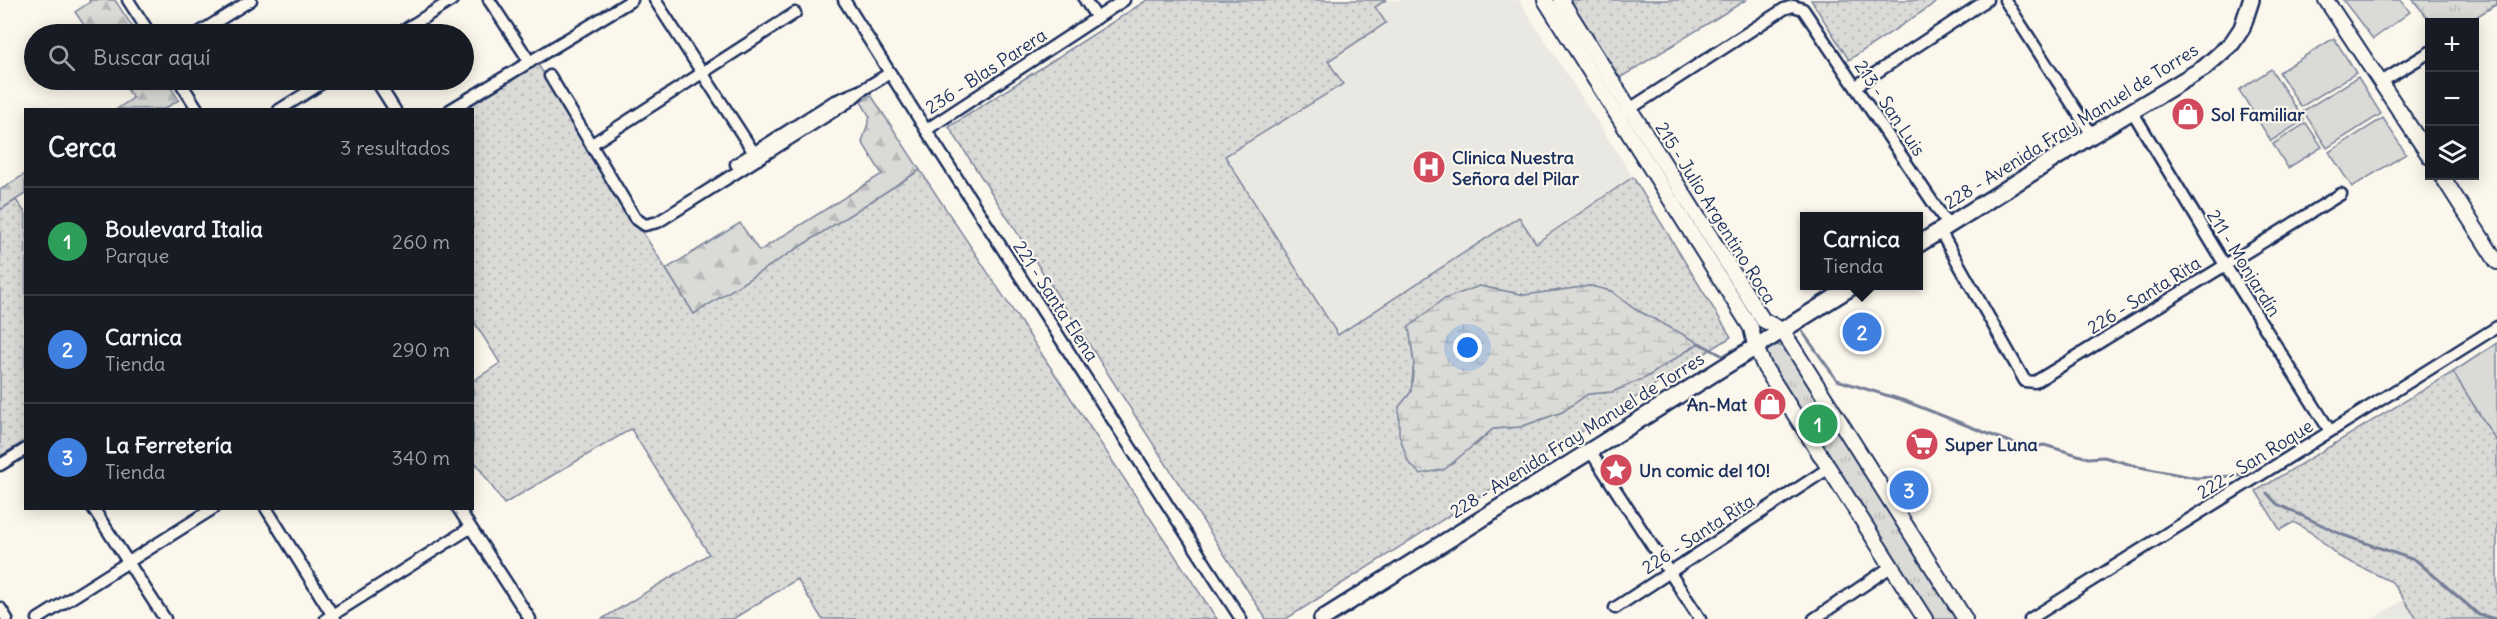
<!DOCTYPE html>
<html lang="es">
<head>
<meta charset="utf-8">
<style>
  :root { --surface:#171b24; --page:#20242c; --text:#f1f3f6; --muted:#9ea1a6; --line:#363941; --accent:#d1495b }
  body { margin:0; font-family:Delius,sans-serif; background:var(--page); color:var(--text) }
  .controls { position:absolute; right:18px; top:18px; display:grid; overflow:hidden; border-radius:0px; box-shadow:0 3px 15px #0003 }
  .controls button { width:54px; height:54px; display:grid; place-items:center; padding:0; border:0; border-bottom:2px solid var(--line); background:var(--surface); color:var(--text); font:30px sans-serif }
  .you { position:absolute; left:1468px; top:348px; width:21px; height:21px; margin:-15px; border:4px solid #fff; border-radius:50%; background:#1a73e8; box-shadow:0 0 0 9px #1a73e833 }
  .badge { display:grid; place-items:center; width:39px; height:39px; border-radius:50%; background:var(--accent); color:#fff; font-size:20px; font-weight:700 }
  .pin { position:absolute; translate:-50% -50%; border:3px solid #fff; box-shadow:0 2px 6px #0006 }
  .popup { position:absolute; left:1800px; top:212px; width:123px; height:78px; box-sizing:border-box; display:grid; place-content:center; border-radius:0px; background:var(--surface); filter:drop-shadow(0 2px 4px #0005); font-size:20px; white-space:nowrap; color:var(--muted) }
  .popup b { font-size:22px; color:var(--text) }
  .popup::after { content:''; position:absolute; left:50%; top:100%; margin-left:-12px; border:12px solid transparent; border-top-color:var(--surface) }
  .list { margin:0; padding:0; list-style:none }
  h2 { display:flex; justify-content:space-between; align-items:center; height:78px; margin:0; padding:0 24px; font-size:26px }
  h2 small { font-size:20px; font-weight:400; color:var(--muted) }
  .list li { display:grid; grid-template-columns:39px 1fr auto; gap:18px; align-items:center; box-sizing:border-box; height:108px; padding:0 24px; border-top:2px solid var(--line) }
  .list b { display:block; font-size:22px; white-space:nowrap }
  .list p { margin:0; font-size:20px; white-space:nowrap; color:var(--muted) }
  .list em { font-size:20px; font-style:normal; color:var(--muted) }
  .icon { flex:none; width:33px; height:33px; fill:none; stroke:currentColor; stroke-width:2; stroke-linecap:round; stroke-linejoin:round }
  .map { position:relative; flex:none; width:2497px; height:619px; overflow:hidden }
  .search { position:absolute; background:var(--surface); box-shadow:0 3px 15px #0003; left:24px; top:24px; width:450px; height:66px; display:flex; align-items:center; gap:15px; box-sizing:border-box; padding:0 21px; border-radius:33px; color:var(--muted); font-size:22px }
  .panel { position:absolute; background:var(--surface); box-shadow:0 3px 15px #0003; left:24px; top:108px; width:450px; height:402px; border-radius:0px }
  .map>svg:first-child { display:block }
  .built { fill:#eae8e2 }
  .grass { fill:url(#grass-dots); stroke:#7a849a; stroke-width:1.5; fill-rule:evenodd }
  .forest { fill:url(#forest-firs); stroke:#7a849a; stroke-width:1.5 }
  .wetland { fill:url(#wetland-marsh); stroke:#7a849a; stroke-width:1.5 }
  .park { fill:url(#park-tufts); stroke:#7a849a; stroke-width:1.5 }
  .garden { fill:#dadad7; stroke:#7a849a; stroke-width:1.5 }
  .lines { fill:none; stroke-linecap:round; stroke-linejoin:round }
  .stream { stroke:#747e96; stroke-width:3 }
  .minor-casing { stroke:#1b2f5e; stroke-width:15 }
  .tertiary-casing { stroke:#1b2f5e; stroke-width:18 }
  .secondary-casing { stroke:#1b2f5e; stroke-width:20 }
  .minor { stroke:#fbf7ec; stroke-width:10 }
  .tertiary { stroke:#fbf7ec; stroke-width:14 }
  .secondary { stroke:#fbf7ec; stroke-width:15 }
  .labels { text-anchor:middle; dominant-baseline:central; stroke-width:4.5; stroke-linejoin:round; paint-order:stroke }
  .street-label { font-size:18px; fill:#1b2f5e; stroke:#fbf7ec }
  .poi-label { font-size:18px; font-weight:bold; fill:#1b2f5e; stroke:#fbf7ec; text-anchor:start }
</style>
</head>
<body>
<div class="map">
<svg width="2497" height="619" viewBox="0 0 2497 619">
  <defs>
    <pattern id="grass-dots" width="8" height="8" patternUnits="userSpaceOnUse" patternTransform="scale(1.5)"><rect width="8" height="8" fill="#dadad7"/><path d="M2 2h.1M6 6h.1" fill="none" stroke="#babbbb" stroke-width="1.8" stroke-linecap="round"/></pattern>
    <pattern id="forest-firs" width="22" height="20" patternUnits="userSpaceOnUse" patternTransform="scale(1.5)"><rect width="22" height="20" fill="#dadad7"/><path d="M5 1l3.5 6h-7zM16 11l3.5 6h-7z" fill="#babbbb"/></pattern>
    <pattern id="wetland-marsh" width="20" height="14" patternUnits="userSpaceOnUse" patternTransform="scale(1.5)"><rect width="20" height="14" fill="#dadad7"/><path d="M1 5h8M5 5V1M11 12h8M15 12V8" fill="none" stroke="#babbbb"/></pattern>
    <pattern id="park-tufts" width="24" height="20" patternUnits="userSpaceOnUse" patternTransform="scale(1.5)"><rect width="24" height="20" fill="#dadad7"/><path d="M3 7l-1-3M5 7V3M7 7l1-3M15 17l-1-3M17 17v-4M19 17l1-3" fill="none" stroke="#babbbb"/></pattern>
  </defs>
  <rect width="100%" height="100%" fill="#fbf7ec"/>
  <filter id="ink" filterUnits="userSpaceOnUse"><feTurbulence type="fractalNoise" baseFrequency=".0167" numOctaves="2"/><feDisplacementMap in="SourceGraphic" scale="12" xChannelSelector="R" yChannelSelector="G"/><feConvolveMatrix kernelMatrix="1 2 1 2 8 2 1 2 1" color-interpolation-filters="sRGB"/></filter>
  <g filter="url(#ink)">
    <g class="built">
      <polygon points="1386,0 1519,0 1633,177 1535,243 1518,218 1338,336 1225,156 1342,85 1328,61 1386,24 1375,7"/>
      <polygon points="2404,599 2417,619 2373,619"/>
    </g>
    <g class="grass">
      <path d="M1147,0H1386L1375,7L1386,23L1328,61L1343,84L1225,156L1338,335L1519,217L1536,243L1633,177L1731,337L1286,619H1266L949,127ZM1479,286L1525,295L1590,286L1611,291L1633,308L1699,343L1647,377L1612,392L1588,394L1562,412L1520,427L1493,429L1475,446L1399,407L1411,392L1414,363L1409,327Z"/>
      <polygon points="1569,0 1746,0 1618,79"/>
      <polygon points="1811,0 1940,0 1849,60"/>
      <polygon points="537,63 694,314 920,170 1217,619 822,619 797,579 733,619 602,619 709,554 631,429 504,504 473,459 473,381 500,363 473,320 472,110 462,110"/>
      <polygon points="16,200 26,214 25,441 0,456 0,210"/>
      <polygon points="2453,372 2497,442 2497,619 2417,619 2392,582 2338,556 2315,535 2294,522 2280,530 2256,491"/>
    </g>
    <g class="forest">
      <polygon points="89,0 115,0 137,34 90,34 75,12 90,2"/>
      <polygon points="121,80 166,80 179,100 164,109 117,109 133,98"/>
      <polygon points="871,95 920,170 694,314 666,269 740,223 759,251 882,174 862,142 870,117 861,102"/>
      <polygon points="25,174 25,194 0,210 0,190"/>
    </g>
    <polygon class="wetland" points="1479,286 1525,295 1590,286 1611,291 1633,308 1699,343 1647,377 1612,392 1588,394 1562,412 1520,427 1493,429 1445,469 1420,474 1408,462 1399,434 1399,407 1411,392 1414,363 1409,327 1442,300"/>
    <g class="park">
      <polygon points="2413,0 2497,0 2497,4 2468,22 2431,22"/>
      <polygon points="1774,344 1784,347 1957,619 1930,619 1764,353"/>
    </g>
    <g class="garden">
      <polygon points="2343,0 2401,0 2410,12 2373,39"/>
      <polygon points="2334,38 2356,73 2301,107 2279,72"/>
      <polygon points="2271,69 2304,120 2271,141 2239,90"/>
      <polygon points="2358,77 2381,114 2327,148 2303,111"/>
      <polygon points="2383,118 2406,154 2352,187 2329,152"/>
      <polygon points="2306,123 2322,147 2288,168 2273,144"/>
      <polygon points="2497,343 2497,442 2453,372"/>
    </g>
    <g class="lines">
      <g class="stream">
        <polyline points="1799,327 1837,380 1905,401 2004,440 2029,448 2044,445 2088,458 2104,457 2139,467 2196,478 2252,475"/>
        <polyline points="1699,343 1723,356 1750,340"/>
        <polyline points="2267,493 2277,504 2343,535 2417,561 2479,615 2496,619"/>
      </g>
      <defs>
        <g id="minor">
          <polyline points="128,0 150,34"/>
          <polyline points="489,0 530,62"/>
          <polyline points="655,0 758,159"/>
          <polyline points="844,0 926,130 1241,619"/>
          <polyline points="1085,0 1097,18"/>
          <polyline points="2005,0 2092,135"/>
          <polyline points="197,34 251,0"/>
          <polyline points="398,34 452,0"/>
          <polyline points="550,76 635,218 645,225 658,222 848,102 862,90"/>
          <polyline points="179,80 198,110"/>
          <polyline points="376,80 395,110"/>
          <polyline points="2381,82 2430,52"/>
          <polyline points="1856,86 1987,0"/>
          <polyline points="279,110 327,80"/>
          <polyline points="450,110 632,0"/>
          <polyline points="2132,111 2225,265 2330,431"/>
          <polyline points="1625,112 1784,9 1793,6 1803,9 1948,225"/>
          <polyline points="926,130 1124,0"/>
          <polyline points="592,144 795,13"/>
          <polyline points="736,164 833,102 862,90 890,73"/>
          <polyline points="1940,231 2025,381 2035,382 2341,194"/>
          <polyline points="1589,449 1700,619"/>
          <polyline points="0,465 26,449"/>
          <polyline points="93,508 165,619"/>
          <polyline points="266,508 335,619"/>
          <polyline points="458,508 530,619"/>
          <polyline points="0,608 7,619"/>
          <polyline points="1615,608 1829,468"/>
          <polyline points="38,619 214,508"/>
          <polyline points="326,619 470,528"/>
          <polyline points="1814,619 1892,566"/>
          <polyline points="2030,619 2497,327"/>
        </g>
        <g id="tertiary">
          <polyline points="1545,0 1751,328 1755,345 1765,368 1925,619"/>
          <polyline points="1561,0 1763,320 1782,330 1965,619"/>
          <polyline points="2326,0 2430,157"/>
          <polyline points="2442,176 2497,262"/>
        </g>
        <g id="secondary">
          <polyline points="1919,244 2092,135 2204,68 2232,43 2242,28 2251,0"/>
          <polyline points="1322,619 1853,286"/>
        </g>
      </defs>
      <use href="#minor" class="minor-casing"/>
      <use href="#tertiary" class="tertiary-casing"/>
      <use href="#secondary" class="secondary-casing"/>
      <use href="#minor" class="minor"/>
      <use href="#tertiary" class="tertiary"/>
      <use href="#secondary" class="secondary"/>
    </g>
  </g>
  <defs>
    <symbol id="shop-disc" viewBox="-11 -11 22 22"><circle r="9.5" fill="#d1495b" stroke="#fbf7ec"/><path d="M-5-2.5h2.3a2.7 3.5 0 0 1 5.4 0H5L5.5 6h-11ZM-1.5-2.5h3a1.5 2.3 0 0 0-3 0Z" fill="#fff"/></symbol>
    <symbol id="hospital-disc" viewBox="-11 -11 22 22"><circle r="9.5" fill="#d1495b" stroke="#fbf7ec"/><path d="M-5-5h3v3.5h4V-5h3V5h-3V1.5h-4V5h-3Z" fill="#fff"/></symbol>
    <symbol id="supermarket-disc" viewBox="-11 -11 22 22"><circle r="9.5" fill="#d1495b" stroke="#fbf7ec"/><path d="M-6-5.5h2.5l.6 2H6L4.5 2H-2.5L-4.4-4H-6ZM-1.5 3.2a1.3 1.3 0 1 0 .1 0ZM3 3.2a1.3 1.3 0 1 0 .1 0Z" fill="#fff"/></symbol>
    <symbol id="sight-disc" viewBox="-11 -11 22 22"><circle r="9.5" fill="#d1495b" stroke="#fbf7ec"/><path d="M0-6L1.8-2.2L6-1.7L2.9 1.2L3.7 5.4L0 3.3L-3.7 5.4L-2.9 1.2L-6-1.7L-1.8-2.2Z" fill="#fff"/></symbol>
  </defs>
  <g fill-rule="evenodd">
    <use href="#shop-disc" x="2169" y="95" width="38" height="38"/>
    <use href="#hospital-disc" x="1410" y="148" width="38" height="38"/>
    <use href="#shop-disc" x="1751" y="385" width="38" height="38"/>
    <use href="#supermarket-disc" x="1903" y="425" width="38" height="38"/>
    <use href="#sight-disc" x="1597" y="451" width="38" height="38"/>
  </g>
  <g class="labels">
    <g class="street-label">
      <text transform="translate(986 71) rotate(-33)">236 - Blas Parera</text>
      <text transform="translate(1890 108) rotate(56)">213 - San Luis</text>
      <text transform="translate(2071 126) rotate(-32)">228 - Avenida Fray Manuel de Torres</text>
      <text transform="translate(1716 213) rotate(58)">215 - Julio Argentino Roca</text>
      <text transform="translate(2244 263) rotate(58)">211 - Monjardín</text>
      <text transform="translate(2144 295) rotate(-32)">226 - Santa Rita</text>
      <text transform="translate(1056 301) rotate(57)">221 - Santa Elena</text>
      <text transform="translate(1577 435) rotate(-32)">228 - Avenida Fray Manuel de Torres</text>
      <text transform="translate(2255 459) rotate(-32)">222 - San Roque</text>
      <text transform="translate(1698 534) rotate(-33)">226 - Santa Rita</text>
    </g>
    <g class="poi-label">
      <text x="2211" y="114">Sol Familiar</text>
      <text x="1452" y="157">Clinica Nuestra<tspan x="1452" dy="21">Señora del Pilar</tspan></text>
      <text x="1747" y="404" text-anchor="end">An-Mat</text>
      <text x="1945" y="444">Super Luna</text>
      <text x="1639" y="470">Un comic del 10!</text>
    </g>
  </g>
</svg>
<div class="controls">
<button>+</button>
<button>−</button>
<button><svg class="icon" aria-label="layers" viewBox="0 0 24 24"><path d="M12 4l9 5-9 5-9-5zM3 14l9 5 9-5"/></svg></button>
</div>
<div class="you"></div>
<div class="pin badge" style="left:1818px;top:424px;background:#2e9e5b">1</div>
<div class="pin badge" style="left:1862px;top:332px;background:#3f7fe0">2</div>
<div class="popup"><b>Carnica</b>Tienda</div>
<div class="pin badge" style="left:1909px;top:490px;background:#3f7fe0">3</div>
<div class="search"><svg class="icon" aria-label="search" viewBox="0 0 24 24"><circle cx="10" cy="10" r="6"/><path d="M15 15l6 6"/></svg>Buscar aquí</div>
<section class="panel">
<h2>Cerca<small>3 resultados</small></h2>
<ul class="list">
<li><span class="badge" style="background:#2e9e5b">1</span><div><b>Boulevard Italia</b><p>Parque</p></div><em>260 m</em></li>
<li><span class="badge" style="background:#3f7fe0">2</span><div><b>Carnica</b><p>Tienda</p></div><em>290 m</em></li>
<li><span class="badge" style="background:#3f7fe0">3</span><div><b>La Ferretería</b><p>Tienda</p></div><em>340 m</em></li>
</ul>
</section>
</div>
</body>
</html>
